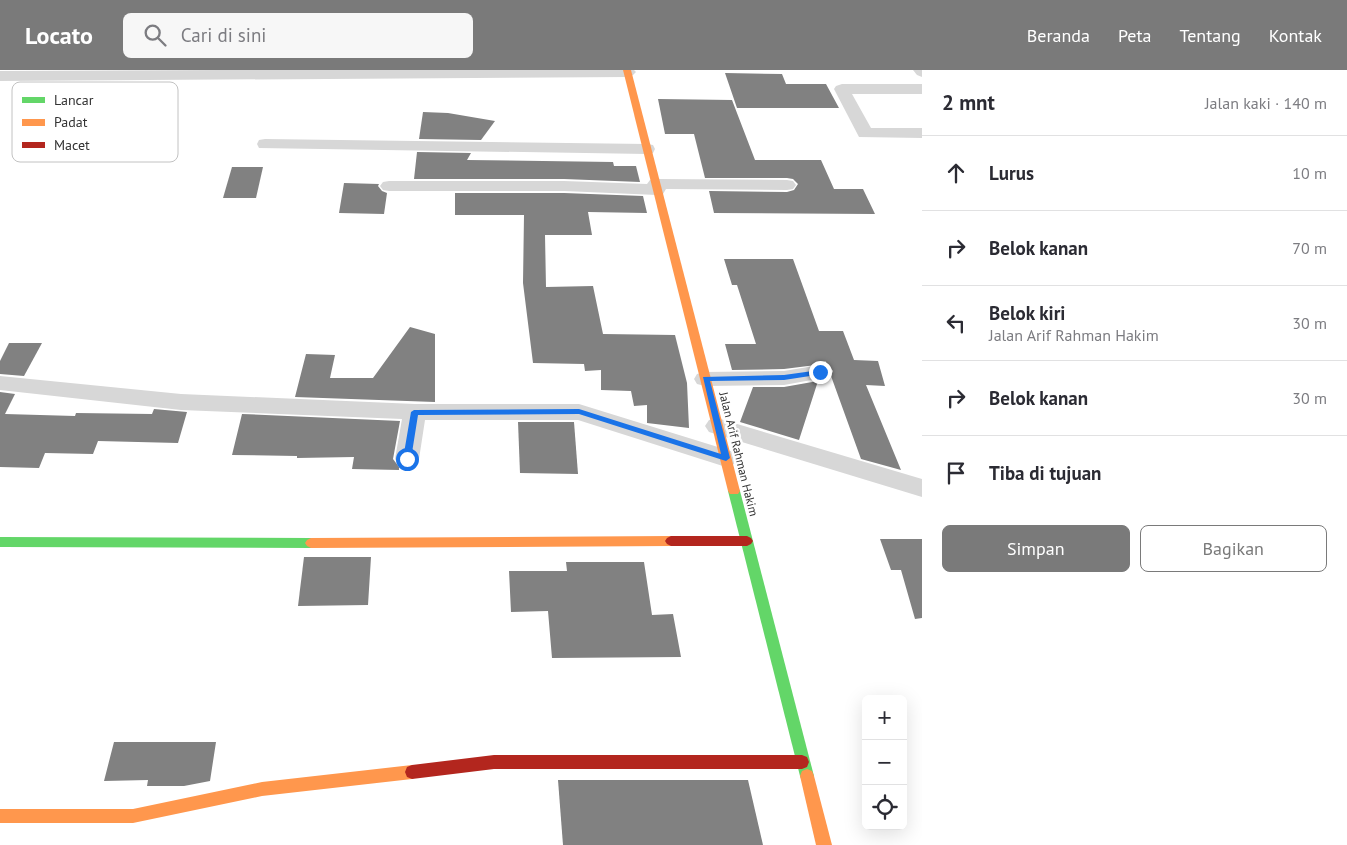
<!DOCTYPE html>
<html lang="id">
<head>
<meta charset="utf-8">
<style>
  :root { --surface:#fff; --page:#f7f7f7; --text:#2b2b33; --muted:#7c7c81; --line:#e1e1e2; --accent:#7a7a7a }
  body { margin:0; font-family:"PT Sans",sans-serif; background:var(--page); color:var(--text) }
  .controls { position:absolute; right:15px; bottom:15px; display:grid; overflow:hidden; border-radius:8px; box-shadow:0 5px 20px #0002 }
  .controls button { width:45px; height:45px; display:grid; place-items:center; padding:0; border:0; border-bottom:1px solid var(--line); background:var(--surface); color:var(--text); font:25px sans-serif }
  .stop { position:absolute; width:15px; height:15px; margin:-11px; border:4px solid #1a73e8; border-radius:50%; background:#fff }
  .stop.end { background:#1a73e8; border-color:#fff; box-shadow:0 1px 5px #0008 }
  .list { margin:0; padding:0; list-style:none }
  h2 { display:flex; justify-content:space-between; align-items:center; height:65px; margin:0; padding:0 20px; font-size:21px }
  h2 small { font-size:16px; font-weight:400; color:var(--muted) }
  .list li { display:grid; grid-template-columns:32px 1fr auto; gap:15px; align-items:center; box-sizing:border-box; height:75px; padding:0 20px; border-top:1px solid var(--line) }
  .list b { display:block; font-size:19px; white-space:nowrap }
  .list p { margin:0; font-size:16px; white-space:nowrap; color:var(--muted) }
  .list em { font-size:16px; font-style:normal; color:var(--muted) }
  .actions { display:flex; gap:10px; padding:15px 20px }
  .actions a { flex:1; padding:11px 0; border:1px solid var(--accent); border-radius:8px; text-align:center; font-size:18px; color:var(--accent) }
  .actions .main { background:var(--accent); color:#fff }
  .icon { flex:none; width:28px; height:28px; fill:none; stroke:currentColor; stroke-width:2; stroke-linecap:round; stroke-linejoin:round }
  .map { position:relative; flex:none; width:922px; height:775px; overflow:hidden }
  header { display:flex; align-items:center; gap:30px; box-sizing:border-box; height:70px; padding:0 25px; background:var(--accent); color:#fff }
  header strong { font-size:24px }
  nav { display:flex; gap:28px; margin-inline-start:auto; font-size:18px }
  .search { width:350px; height:45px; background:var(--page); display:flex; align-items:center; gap:12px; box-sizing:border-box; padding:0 18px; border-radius:8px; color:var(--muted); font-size:19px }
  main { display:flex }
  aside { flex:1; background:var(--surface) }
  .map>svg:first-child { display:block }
  .building { fill:#818181 }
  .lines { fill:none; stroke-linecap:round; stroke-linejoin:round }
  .street { fill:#d7d7d7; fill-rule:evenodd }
  .fast { fill:#63d668; fill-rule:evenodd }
  .slow { fill:#ff974d; fill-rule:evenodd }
  .jam { fill:#b3261e; fill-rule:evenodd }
  .route { fill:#1a73e8 }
  .labels { text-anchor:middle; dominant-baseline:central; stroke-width:5; stroke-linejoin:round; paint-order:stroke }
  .street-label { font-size:12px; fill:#333; stroke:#fff }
  .key { fill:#fff; stroke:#c2c2c2; stroke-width:1 }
  .key-label { font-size:14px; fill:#333 }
</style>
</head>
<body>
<header>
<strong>Locato</strong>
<div class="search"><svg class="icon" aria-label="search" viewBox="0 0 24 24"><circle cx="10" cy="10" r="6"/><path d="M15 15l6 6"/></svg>Cari di sini</div>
<nav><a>Beranda</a><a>Peta</a><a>Tentang</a><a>Kontak</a></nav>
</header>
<main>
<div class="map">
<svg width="922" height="775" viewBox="0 0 922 775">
  <rect width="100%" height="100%" fill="#fff"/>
  <g class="building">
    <polygon points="725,3 782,4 786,14 826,14 839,38 737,38"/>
    <polygon points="658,29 732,30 755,90 821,90 834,119 863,119 875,144 714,143 709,121 787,122 794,120 798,114 793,109 787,108 705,108 694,64 665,64"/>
    <polygon points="423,42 448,43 495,51 481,70 419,69"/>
    <polygon points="417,82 471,83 467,90 613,92 614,96 636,96 640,112 564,109 414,109"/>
    <polygon points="232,97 263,97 256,128 223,128"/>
    <polygon points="344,113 379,114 378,116 382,121 387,123 384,144 339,143"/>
    <polygon points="455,123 564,123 643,126 647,143 588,142 592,165 545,165 546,217 593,216 603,264 675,265 687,313 689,358 647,353 647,335 634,336 631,321 601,320 601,300 585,301 584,294 533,293 523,213 524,145 455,145"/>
    <polygon points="724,189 793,189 819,261 843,261 854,290 878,291 885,316 866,315 901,400 861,389 831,306 833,301 825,291 824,294 784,299 732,300 725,274 756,274 737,215 732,215"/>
    <polygon points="410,257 435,264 435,332 295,327 306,284 335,285 330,308 373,308"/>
    <polygon points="9,273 42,273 24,306 0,304 0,291"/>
    <polygon points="818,311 799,370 740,352 753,317 784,317"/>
    <polygon points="0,322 15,324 5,344 75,346 76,343 152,344 154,339 187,342 178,373 98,371 93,384 45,383 39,398 0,397"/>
    <polygon points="242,344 400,351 393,389 399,397 399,400 352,399 354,387 297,388 297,386 232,385"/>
    <polygon points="518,352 574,352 578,404 520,403"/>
    <polygon points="880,469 922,469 922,548 915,549 901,500 891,500"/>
    <polygon points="304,487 371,487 368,535 298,536"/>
    <polygon points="566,492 644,492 652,545 673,544 681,587 552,588 548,541 511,542 509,501 567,501"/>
    <polygon points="114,672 216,672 210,711 184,716 147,716 148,710 104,711"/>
    <polygon points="558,710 748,710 763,775 563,775"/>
  </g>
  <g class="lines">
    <g class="street">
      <polygon points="221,0 634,0 636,2 633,5 628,7 0,11 0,1"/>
      <polygon points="913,0 922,0 922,7 917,5"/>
      <polygon points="842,14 922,14 922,24 852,24 871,58 922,58 922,68 859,67 834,19 836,16"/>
      <polygon points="265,69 647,74 653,75 655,79 653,83 647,84 259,78 257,74 259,70"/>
      <polygon points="656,109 787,110 793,111 796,115 793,119 787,120 666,119 663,124 657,125 564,121 389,121 383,120 380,116 383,112 389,111 564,111 647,114 650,110"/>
      <polygon points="820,295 828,297 831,302 828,307 784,315 705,316 697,314 694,309 697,304 705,302 784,301"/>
      <polygon points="0,306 181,324 415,334 579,334 734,382 738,388 734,394 726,397 578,350 425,350 419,389 415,395 407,398 399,395 395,389 402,349 181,340 0,320"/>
      <polygon points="717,348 922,409 922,427 709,362 705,356 709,350"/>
    </g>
    <g class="fast">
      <polygon points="734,417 738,418 740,421 814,706 812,711 807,713 802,711 800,706 728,421 730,418"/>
      <polygon points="0,467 311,468 315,470 317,473 315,476 311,478 0,477"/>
    </g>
    <g class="slow">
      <polygon points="623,0 631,0 740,421 738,424 730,424 728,421"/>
      <polygon points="671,466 675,468 677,471 675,474 671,476 311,478 307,476 305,473 307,470 311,468"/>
      <polygon points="412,695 417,697 419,702 417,707 412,709 262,726 133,753 0,753 0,739 133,739 262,712"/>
      <polygon points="807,699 812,701 814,706 832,775 816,775 800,706 802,701"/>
    </g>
    <g class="jam">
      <polygon points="671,466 747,466 751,468 753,471 751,474 747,476 671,476 667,474 665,471 667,468"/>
      <polygon points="494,685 802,685 807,687 809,692 807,697 802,699 494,699 412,709 407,707 405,702 407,697 412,695"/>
    </g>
  </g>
  <polygon class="route" points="820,300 824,302 823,304 784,310 710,311 730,388 726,391 579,344 418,345 411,389 407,392 403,389 411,342 414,340 579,339 721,384 703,307 784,305"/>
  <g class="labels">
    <g class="street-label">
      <text transform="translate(739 384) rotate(76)">Jalan Arif Rahman Hakim</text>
    </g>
  </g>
  <rect x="12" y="12" width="166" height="80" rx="8" class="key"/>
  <rect x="22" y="27" width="23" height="6" fill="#63d668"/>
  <rect x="22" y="49" width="23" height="7" fill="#ff974d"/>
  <rect x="22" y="72" width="23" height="6" fill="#b3261e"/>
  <g class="key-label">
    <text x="54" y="35">Lancar</text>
    <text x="54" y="57">Padat</text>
    <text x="54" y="80">Macet</text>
  </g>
</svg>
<div class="controls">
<button>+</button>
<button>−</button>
<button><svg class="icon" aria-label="locate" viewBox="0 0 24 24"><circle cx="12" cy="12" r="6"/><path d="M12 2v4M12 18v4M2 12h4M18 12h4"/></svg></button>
</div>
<div class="stop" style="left:407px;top:389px"></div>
<div class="stop end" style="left:820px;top:302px"></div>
</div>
<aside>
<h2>2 mnt<small>Jalan kaki · 140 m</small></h2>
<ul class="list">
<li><svg class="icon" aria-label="ahead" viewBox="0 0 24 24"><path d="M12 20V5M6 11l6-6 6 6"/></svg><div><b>Lurus</b></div><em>10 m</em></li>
<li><svg class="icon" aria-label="right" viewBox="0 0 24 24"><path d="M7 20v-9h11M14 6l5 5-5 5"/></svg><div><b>Belok kanan</b></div><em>70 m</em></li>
<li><svg class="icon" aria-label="left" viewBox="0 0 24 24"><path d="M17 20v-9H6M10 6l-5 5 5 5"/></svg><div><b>Belok kiri</b><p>Jalan Arif Rahman Hakim</p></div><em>30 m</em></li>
<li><svg class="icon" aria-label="right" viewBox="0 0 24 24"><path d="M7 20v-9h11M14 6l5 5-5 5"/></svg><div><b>Belok kanan</b></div><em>30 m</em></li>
<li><svg class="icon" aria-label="arrive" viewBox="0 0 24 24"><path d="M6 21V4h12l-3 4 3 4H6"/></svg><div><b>Tiba di tujuan</b></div></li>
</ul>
<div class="actions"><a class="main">Simpan</a><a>Bagikan</a></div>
</aside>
</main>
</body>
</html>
